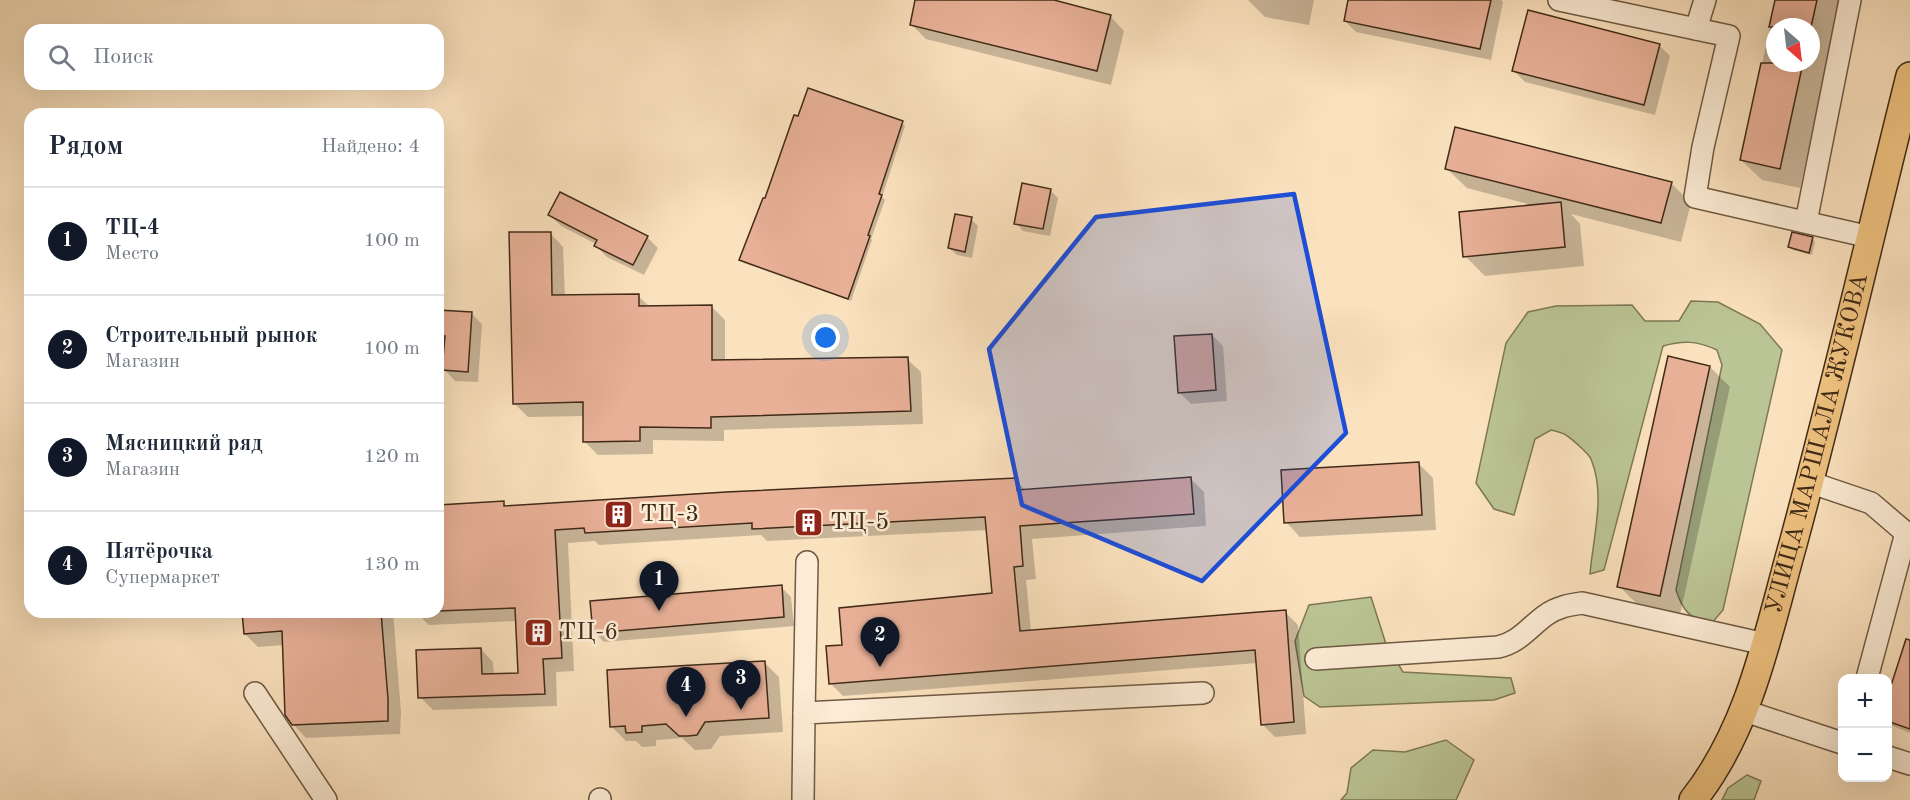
<!DOCTYPE html>
<html lang="ru">
<head>
<meta charset="utf-8">
<style>
  :root { --surface:#fff; --page:#f2f2f3; --text:#1f2937; --muted:#747a83; --line:#e0e1e3; --accent:#111827 }
  body { margin:0; font-family:"Old Standard TT",serif; background:var(--page); color:var(--text) }
  .controls { position:absolute; right:18px; bottom:18px; display:grid; overflow:hidden; border-radius:12px; box-shadow:0 6px 24px #0002 }
  .controls button { width:54px; height:54px; display:grid; place-items:center; padding:0; border:0; border-bottom:2px solid var(--line); background:var(--surface); color:var(--text); font:30px sans-serif }
  .compass { position:absolute; left:1766px; top:18px; width:54px; height:54px; border-radius:50%; background:var(--surface); box-shadow:0 6px 24px #0002; rotate:152deg }
  .you { position:absolute; left:826px; top:338px; width:21px; height:21px; margin:-15px; border:4px solid #fff; border-radius:50%; background:#1a73e8; box-shadow:0 0 0 9px #1a73e833 }
  .badge { display:grid; place-items:center; width:39px; height:39px; border-radius:50%; background:var(--accent); color:#fff; font-size:20px; font-weight:700 }
  .pin { position:absolute; translate:-50% -50px; filter:drop-shadow(0 2px 3px #0008) }
  .pin::after { content:''; position:absolute; top:32px; width:21px; height:18px; background:inherit; clip-path:polygon(0 0,100% 0,50% 100%) }
  .list { margin:0; padding:0; list-style:none }
  h2 { display:flex; justify-content:space-between; align-items:center; height:78px; margin:0; padding:0 24px; font-size:26px }
  h2 small { font-size:20px; font-weight:400; color:var(--muted) }
  .list li { display:grid; grid-template-columns:39px 1fr auto; gap:18px; align-items:center; box-sizing:border-box; height:108px; padding:0 24px; border-top:2px solid var(--line) }
  .list b { display:block; font-size:22px; white-space:nowrap }
  .list p { margin:0; font-size:20px; white-space:nowrap; color:var(--muted) }
  .list em { font-size:20px; font-style:normal; color:var(--muted) }
  .icon { flex:none; width:33px; height:33px; fill:none; stroke:currentColor; stroke-width:2; stroke-linecap:round; stroke-linejoin:round }
  .map { position:relative; flex:none; width:1910px; height:800px; overflow:hidden }
  .search { position:absolute; background:var(--surface); box-shadow:0 6px 24px #0002; left:24px; top:24px; width:420px; height:66px; display:flex; align-items:center; gap:15px; box-sizing:border-box; padding:0 21px; border-radius:18px; color:var(--muted); font-size:22px }
  .panel { position:absolute; background:var(--surface); box-shadow:0 6px 24px #0002; left:24px; top:108px; width:420px; height:510px; border-radius:18px }
  .map>svg:first-child { display:block }
  .green { fill:#bbc494; stroke:#7e7856; stroke-width:1.5 }
  .shadow { fill:#0003; fill-rule:evenodd }
  .building { fill:#e8b097; stroke:#402b18; stroke-width:1.5 }
  .lines { fill:none; stroke-linecap:round; stroke-linejoin:round }
  .minor-casing { stroke:#6f5942; stroke-width:24 }
  .major-casing { stroke:#402b18; stroke-width:30 }
  .minor { stroke:#fcecd5; stroke-width:21 }
  .major { stroke:#eec17f; stroke-width:27 }
  .marked { fill:#1d4ed8; fill-opacity:0.2; stroke:#1d4ed8; stroke-width:4.5; stroke-linejoin:round }
  .labels { text-anchor:middle; dominant-baseline:central; stroke-width:5; stroke-linejoin:round; paint-order:stroke }
  .street-label { font-size:24px; fill:#402b18; stroke:#fcecd5 }
  .poi-label { font-size:24px; fill:#402b18; stroke:#fcecd5; text-anchor:start }
</style>
</head>
<body>
<div class="map">
<svg width="1910" height="800" viewBox="0 0 1910 800">
  <rect width="100%" height="100%" fill="#fbe2be"/>
  <filter id="stains"><feTurbulence type="fractalNoise" baseFrequency=".00333" numOctaves="4"/><feColorMatrix values="0 0 0 0 .2 0 0 0 0 .09 0 0 0 0 .02 0 0 0 .5 -.17"/></filter>
  <radialGradient id="worn" r=".72"><stop offset=".6" stop-color="#630" stop-opacity="0"/><stop offset="1" stop-color="#630" stop-opacity=".3"/></radialGradient>
  <g class="green">
    <path d="M1691,301L1718,302L1760,324L1782,350L1723,610L1711,624C1689,618 1683,611 1676,590L1722,365L1717,350C1697,341 1684,340 1663,346L1604,570L1590,574C1593,537 1606,495 1591,459C1589,454 1570,437 1564,434C1561,432 1555,431 1551,430L1535,439L1514,515L1494,509L1476,483L1506,343L1528,312L1556,306L1632,305L1645,321H1679Z"/>
    <polygon points="1371,597 1386,644 1403,672 1511,678 1515,693 1494,700 1320,707 1304,696 1295,641 1309,605"/>
    <polygon points="1446,740 1474,760 1456,800 1341,800 1347,793 1351,768 1373,750 1405,752"/>
    <polygon points="1747,775 1761,781 1754,800 1722,800 1728,788"/>
  </g>
  <g class="shadow">
    <polygon points="917,0 1048,0 1110,16 1124,31 1111,85 926,39 912,25"/>
    <polygon points="1248,0 1314,0 1309,25 1265,17"/>
    <polygon points="1350,0 1501,0 1503,2 1491,60 1356,32 1345,21"/>
    <path d="M1776,0H1841L1800,188L1762,180L1741,160ZM1775,27H1811V63H1775Z"/>
    <polygon points="1659,45 1670,56 1655,115 1525,82 1514,71"/>
    <polygon points="798,118 902,123 905,126 882,197 885,200 871,239 872,240 851,301 744,263 741,259"/>
    <polygon points="1446,168 1671,183 1691,203 1681,242 1571,214 1580,224 1584,266 1485,276 1465,256 1536,206 1467,188"/>
    <polygon points="1050,190 1058,198 1050,236 1023,231 1016,223"/>
    <polygon points="550,215 647,237 658,248 644,275 607,257 596,246 596,244 561,226"/>
    <polygon points="971,219 978,226 972,258 957,255 949,248"/>
    <polygon points="550,233 563,247 565,296 638,296 650,307 712,307 725,320 725,361 907,359 921,372 923,424 724,430 724,441 653,440 653,454 598,455 585,442 584,416 528,417 515,404"/>
    <polygon points="1812,238 1815,242 1812,255 1793,250 1789,247"/>
    <polygon points="438,311 471,313 482,324 478,382 455,381 444,369 445,345 438,345"/>
    <polygon points="1212,335 1223,346 1227,401 1191,404 1180,393"/>
    <polygon points="1710,367 1730,387 1680,615 1639,606 1619,586"/>
    <polygon points="1419,464 1433,478 1436,530 1300,537 1286,522"/>
    <polygon points="1191,479 1204,492 1206,526 1032,539 1036,579 1026,580 1031,631 1285,612 1298,625 1306,734 1275,737 1262,724 1257,663 843,696 830,683 844,646 994,594 988,530 767,541 761,535 599,545 595,541 568,543 574,671 556,672 557,706 433,710 420,697 481,649 493,662 494,675 519,674 517,621 429,625 416,612 438,612 438,507 503,503 507,507 1016,480 1026,491"/>
    <polygon points="781,587 791,597 794,626 604,642 594,632"/>
    <polygon points="244,612 393,612 401,712 400,734 306,738 293,724 284,645 258,647 245,634"/>
    <polygon points="1910,644 1910,733 1888,724 1888,703"/>
    <polygon points="765,663 779,677 783,732 720,736 711,749 695,750 682,738 656,740 656,746 642,747 636,741 626,741 612,727"/>
  </g>
  <g class="building">
    <polygon points="915,0 1054,0 1111,15 1097,71 910,25"/>
    <polygon points="1348,0 1491,0 1480,49 1344,21"/>
    <polygon points="1775,0 1817,0 1811,27 1769,27"/>
    <polygon points="1528,10 1660,44 1644,105 1512,71"/>
    <polygon points="1761,63 1803,63 1780,169 1740,160"/>
    <polygon points="808,88 903,121 879,194 882,195 868,235 870,236 848,299 739,260 763,198 765,198 794,115 798,116"/>
    <polygon points="1455,127 1672,182 1661,223 1445,169"/>
    <polygon points="1022,183 1051,189 1043,229 1014,224"/>
    <polygon points="560,192 648,236 633,265 594,246 597,240 548,215"/>
    <polygon points="1561,202 1565,247 1463,257 1459,212"/>
    <polygon points="955,214 972,217 965,252 948,248"/>
    <polygon points="509,232 551,232 552,295 639,294 639,306 712,305 712,360 908,357 911,411 711,417 711,428 640,427 640,441 583,442 583,402 513,404"/>
    <polygon points="1792,232 1813,237 1809,253 1788,247"/>
    <polygon points="438,310 472,312 468,372 442,370 445,336 438,335"/>
    <polygon points="1212,334 1216,390 1178,393 1174,336"/>
    <polygon points="1668,356 1710,366 1660,596 1617,587"/>
    <polygon points="1419,462 1422,515 1284,523 1281,470"/>
    <polygon points="1191,477 1194,514 1020,526 1023,566 1014,567 1020,631 1286,610 1294,722 1261,725 1255,650 829,684 826,646 842,645 839,608 992,593 985,517 752,529 752,523 585,533 584,528 555,530 562,658 543,659 545,694 418,698 416,650 481,648 482,674 518,673 515,608 438,611 438,505 504,501 504,506 726,492 1016,478 1017,490"/>
    <polygon points="782,585 784,617 593,633 590,601"/>
    <polygon points="242,612 381,612 388,699 388,721 292,725 285,715 282,631 244,634"/>
    <polygon points="1906,639 1910,640 1910,729 1887,721 1887,698"/>
    <polygon points="765,661 769,718 705,722 697,735 688,736 679,736 666,724 642,726 642,732 626,733 625,726 610,727 607,670"/>
  </g>
  <g class="lines">
    <defs>
      <g id="minor">
        <polyline points="1559,0 1729,36 1703,147 1695,197 1870,237"/>
        <polyline points="1696,29 1705,0"/>
        <polyline points="1806,222 1850,0"/>
        <polyline points="1809,482 1871,503 1906,533 1867,678"/>
        <path d="M1316,659L1498,647C1520,642 1529,627 1546,615C1557,607 1569,605 1582,603L1765,644"/>
        <polyline points="255,693 326,800"/>
        <polyline points="1745,711 1842,743"/>
        <polyline points="804,713 807,562"/>
        <polyline points="1888,757 1910,764"/>
        <polyline points="600,799 600,800"/>
        <polyline points="803,800 804,713 1203,693"/>
      </g>
      <g id="major">
        <path id="s1" d="M1693,800C1751,727 1768,632 1793,544C1835,389 1871,232 1910,76"/>
      </g>
    </defs>
    <use href="#minor" class="minor-casing"/>
    <use href="#major" class="major-casing"/>
    <use href="#minor" class="minor"/>
    <use href="#major" class="major"/>
  </g>
  <path class="marked" d="M1294,194L1346,433L1202,581L1022,505L989,349L1096,217Z"/>
  <defs>
    <symbol id="building-square" viewBox="-11 -11 22 22"><rect x="-9" y="-9" width="18" height="18" rx="4" fill="#8f2418" stroke="#fcecd5"/><path d="M-4-6H4V6H1V3H-1V6H-4ZM-2.5-4.3h1.7v1.8h-1.7ZM.8-4.3h1.7v1.8H.8ZM-2.5-1h1.7V.8h-1.7ZM.8-1h1.7V.8H.8Z" fill="#fff"/></symbol>
  </defs>
  <g fill-rule="evenodd">
    <use href="#building-square" x="602" y="498" width="33" height="33"/>
    <use href="#building-square" x="792" y="506" width="33" height="33"/>
    <use href="#building-square" x="522" y="616" width="33" height="33"/>
  </g>
  <g class="labels">
    <g class="street-label">
      <text stroke="none"><textPath href="#s1" startOffset="380">УЛИЦА МАРШАЛА ЖУКОВА</textPath></text>
    </g>
    <g class="poi-label">
      <text x="640" y="515">ТЦ-3</text>
      <text x="830" y="523">ТЦ-5</text>
      <text x="559" y="633">ТЦ-6</text>
    </g>
  </g>
  <rect width="100%" height="100%" filter="url(#stains)"/>
  <rect width="100%" height="100%" fill="url(#worn)"/>
</svg>
<div class="controls">
<button>+</button>
<button>−</button>
</div>
<svg class="compass" viewBox="-18 -18 36 36"><path d="M0-13l5 13h-10z" fill="#e53935"/><path d="M0 13l5-13h-10z" fill="#747a83"/></svg>
<div class="you"></div>
<div class="pin badge" style="left:659px;top:611px">1</div>
<div class="pin badge" style="left:880px;top:667px">2</div>
<div class="pin badge" style="left:741px;top:710px">3</div>
<div class="pin badge" style="left:686px;top:717px">4</div>
<div class="search"><svg class="icon" aria-label="search" viewBox="0 0 24 24"><circle cx="10" cy="10" r="6"/><path d="M15 15l6 6"/></svg>Поиск</div>
<section class="panel">
<h2>Рядом<small>Найдено: 4</small></h2>
<ul class="list">
<li><span class="badge">1</span><div><b>ТЦ-4</b><p>Место</p></div><em>100 m</em></li>
<li><span class="badge">2</span><div><b>Строительный рынок</b><p>Магазин</p></div><em>100 m</em></li>
<li><span class="badge">3</span><div><b>Мясницкий ряд</b><p>Магазин</p></div><em>120 m</em></li>
<li><span class="badge">4</span><div><b>Пятёрочка</b><p>Супермаркет</p></div><em>130 m</em></li>
</ul>
</section>
</div>
</body>
</html>
